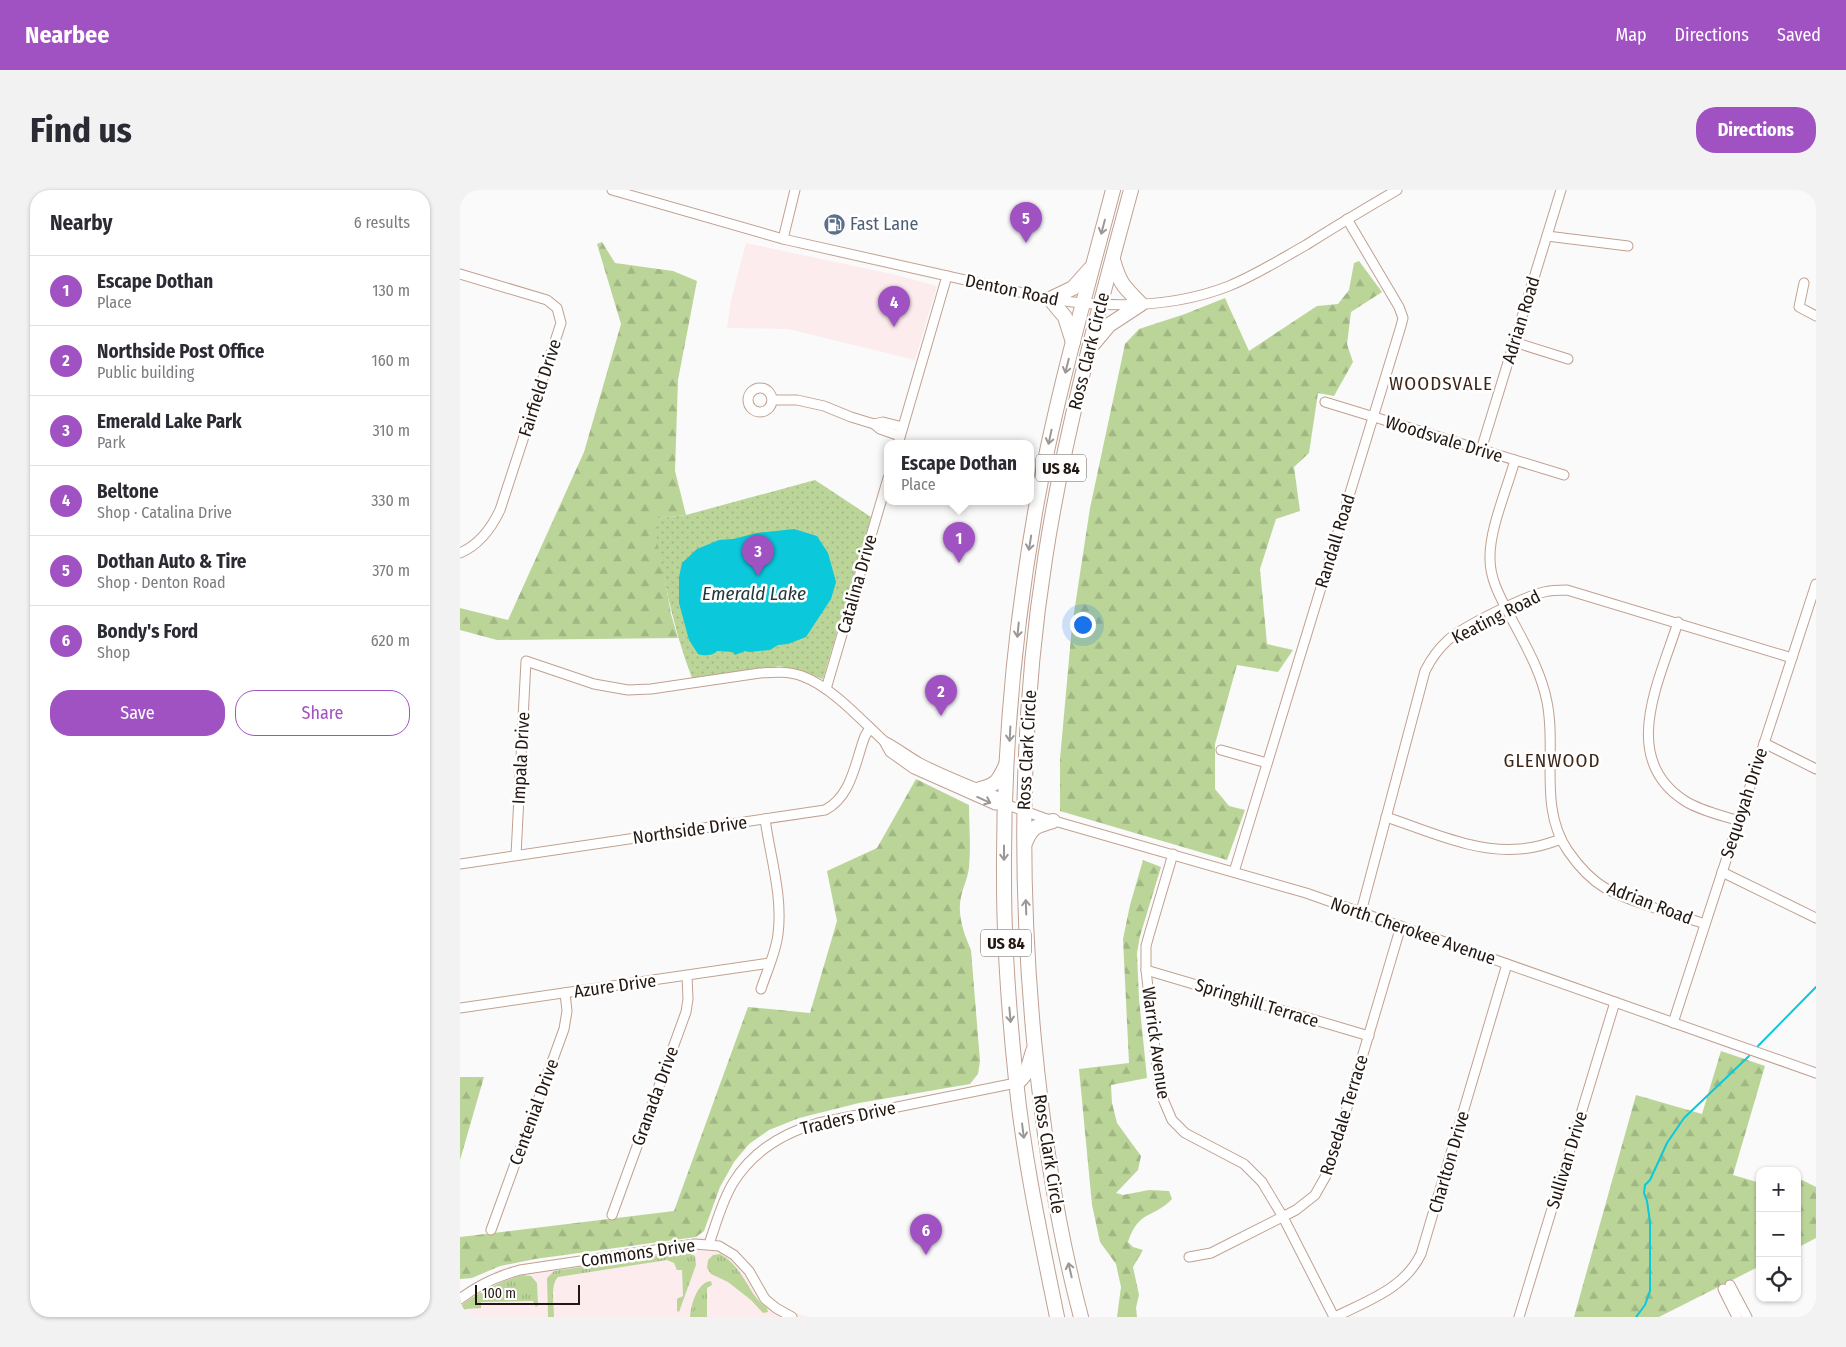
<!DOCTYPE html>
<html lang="en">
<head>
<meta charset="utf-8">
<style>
  :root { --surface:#fff; --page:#f2f2f3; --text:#2b2b33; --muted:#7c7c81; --line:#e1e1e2; --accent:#a152c2 }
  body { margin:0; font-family:"Fira Sans Condensed",sans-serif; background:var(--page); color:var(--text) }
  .controls { position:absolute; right:15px; bottom:15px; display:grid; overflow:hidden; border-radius:10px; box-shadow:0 1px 4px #0004 }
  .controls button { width:45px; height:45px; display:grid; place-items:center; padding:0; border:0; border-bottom:1px solid var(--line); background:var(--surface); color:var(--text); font:25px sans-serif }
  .scale { position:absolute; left:15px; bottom:12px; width:105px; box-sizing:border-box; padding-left:5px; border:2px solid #221711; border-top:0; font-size:14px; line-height:18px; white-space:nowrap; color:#221711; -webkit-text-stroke:4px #fff; paint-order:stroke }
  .you { position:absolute; left:622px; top:434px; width:18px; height:18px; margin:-12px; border:4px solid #fff; border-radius:50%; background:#1a73e8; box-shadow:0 0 0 8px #1a73e833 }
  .badge { display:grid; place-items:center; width:32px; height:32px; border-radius:50%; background:var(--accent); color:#fff; font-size:16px; font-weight:700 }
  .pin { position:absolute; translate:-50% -41px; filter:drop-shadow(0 1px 2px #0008) }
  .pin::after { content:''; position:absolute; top:26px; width:18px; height:15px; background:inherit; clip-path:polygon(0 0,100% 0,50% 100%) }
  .popup { position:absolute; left:424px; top:250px; width:150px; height:65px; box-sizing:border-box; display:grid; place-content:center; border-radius:10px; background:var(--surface); filter:drop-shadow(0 1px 4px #0005); font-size:16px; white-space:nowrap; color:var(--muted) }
  .popup b { font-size:19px; color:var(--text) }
  .popup::after { content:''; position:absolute; left:50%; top:100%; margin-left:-10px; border:10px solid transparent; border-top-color:var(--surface) }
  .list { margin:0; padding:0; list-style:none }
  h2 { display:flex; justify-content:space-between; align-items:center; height:65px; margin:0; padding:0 20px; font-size:21px }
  h2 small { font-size:16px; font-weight:400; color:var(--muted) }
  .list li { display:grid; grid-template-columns:32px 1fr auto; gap:15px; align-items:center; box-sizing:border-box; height:70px; padding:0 20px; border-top:1px solid var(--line) }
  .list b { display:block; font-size:19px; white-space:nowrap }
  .list p { margin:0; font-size:16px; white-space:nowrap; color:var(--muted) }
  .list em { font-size:16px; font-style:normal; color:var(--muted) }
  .actions { display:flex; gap:10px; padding:15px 20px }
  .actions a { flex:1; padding:11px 0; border:1px solid var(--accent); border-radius:20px; text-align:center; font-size:18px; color:var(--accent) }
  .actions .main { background:var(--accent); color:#fff }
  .icon { flex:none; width:28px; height:28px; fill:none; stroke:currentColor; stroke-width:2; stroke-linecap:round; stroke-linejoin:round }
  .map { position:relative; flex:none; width:1356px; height:1127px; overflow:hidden; border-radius:20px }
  header { display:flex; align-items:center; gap:30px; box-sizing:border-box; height:70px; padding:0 25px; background:var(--accent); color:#fff }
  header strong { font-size:24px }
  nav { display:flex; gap:28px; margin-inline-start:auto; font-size:18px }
  .intro { display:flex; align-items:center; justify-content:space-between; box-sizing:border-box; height:120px; padding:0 30px }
  h1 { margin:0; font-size:35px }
  .button { padding:12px 22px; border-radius:20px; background:var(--accent); color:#fff; font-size:18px; font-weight:700 }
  main { display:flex; gap:30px; padding:0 30px }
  aside { flex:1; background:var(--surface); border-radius:20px; box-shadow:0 1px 4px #0004 }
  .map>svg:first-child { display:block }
  .commercial { fill:#fceced }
  .grass { fill:url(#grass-tufts) }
  .forest { fill:url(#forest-firs) }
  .park { fill:url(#park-dots) }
  .water { fill:#0bc8da }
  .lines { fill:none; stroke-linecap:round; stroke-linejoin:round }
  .stream { stroke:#0bc8da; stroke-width:2 }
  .minor-casing { stroke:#c0a191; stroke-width:11 }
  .highway-casing { stroke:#c0a191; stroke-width:16 }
  .minor { stroke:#fff; stroke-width:9 }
  .highway { stroke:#fff; stroke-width:14 }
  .oneway { stroke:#9c9794 }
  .labels { text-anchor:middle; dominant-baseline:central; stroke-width:5; stroke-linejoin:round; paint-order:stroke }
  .shield { fill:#fff; stroke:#645d58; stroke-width:1 }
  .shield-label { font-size:16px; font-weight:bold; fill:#221711 }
  .service-label { font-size:18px; fill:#4e5e75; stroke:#fff; text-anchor:start }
  .street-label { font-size:18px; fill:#221711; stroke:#fff }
  .neighbourhood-label { font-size:19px; letter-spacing:1px; fill:#3e2618; stroke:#fff }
  .water-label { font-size:19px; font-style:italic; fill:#20393c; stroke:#fff }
</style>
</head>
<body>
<header>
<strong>Nearbee</strong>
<nav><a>Map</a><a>Directions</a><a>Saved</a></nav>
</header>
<div class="intro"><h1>Find us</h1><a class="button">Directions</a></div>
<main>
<aside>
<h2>Nearby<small>6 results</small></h2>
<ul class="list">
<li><span class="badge">1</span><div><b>Escape Dothan</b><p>Place</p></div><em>130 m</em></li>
<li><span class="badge">2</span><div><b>Northside Post Office</b><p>Public building</p></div><em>160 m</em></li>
<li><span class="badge">3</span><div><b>Emerald Lake Park</b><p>Park</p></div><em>310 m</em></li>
<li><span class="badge">4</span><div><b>Beltone</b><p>Shop · Catalina Drive</p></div><em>330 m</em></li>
<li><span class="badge">5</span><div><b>Dothan Auto &amp; Tire</b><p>Shop · Denton Road</p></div><em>370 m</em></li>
<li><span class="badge">6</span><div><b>Bondy's Ford</b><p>Shop</p></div><em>620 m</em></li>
</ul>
<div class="actions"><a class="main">Save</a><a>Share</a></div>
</aside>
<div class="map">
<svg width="1356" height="1127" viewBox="0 0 1356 1127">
  <defs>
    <pattern id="grass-tufts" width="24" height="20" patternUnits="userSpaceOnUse" patternTransform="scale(1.25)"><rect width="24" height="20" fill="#bbd599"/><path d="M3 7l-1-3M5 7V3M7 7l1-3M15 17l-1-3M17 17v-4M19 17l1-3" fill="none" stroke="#a0b683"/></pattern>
    <pattern id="forest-firs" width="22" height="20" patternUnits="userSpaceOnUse" patternTransform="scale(1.25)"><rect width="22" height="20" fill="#bbd599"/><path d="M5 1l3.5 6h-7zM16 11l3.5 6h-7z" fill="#a0b683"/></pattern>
    <pattern id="park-dots" width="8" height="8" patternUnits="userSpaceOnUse" patternTransform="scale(1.25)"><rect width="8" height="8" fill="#bbd599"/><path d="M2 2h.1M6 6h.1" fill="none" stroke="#a0b683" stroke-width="1.8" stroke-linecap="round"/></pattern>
  </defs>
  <rect width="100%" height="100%" fill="#fafafa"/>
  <g class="commercial">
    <polygon points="286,53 432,84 477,96 455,170 328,139 267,138 271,110"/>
    <polygon points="242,1047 267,1055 285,1070 307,1104 314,1111 332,1122 349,1127 0,1127 0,1102 40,1079 56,1075"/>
  </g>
  <g class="grass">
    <path d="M216,1063L231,1064L235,1066L236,1075L219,1122L217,1121V1109L223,1106L222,1080H217L214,1073L207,1070L98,1087C90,1095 94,1116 94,1127H88L87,1088L94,1081Z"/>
    <path d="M260,1064C285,1078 287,1104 307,1118L308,1122L303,1123L291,1110L268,1092L251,1084L247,1078L248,1070L253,1065Z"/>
    <path d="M62,1085L71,1086L77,1093L78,1115L76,1117L73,1111L21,1112V1118L6,1119L0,1124V1116C19,1102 39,1092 62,1085Z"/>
    <path d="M251,1091L252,1095L247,1098V1127H230C231,1115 237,1092 251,1091Z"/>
  </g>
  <g class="forest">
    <polygon points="142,52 155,73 213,81 237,91 218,190 215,281 226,325 194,329 211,424 218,448 37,450 0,440 0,418 48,430 124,262 161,134 137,54"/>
    <polygon points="899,71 922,102 891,122 887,154 893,172 874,206 858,203 849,263 834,277 840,321 816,329 800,379 807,454 833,460 818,482 777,475 755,554 755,599 769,616 785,620 767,670 600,621 600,569 612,436 630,318 665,154 679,139 725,124 765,108 789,161 857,116 878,114 889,100 894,73"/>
    <path d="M456,589L509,615C509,635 511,657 509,677C508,688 503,697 501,707C497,725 504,744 511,760L520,871L518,884L510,894L399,913L339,928L309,940L289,954L274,972L260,997L244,1041L236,1047L75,1069L40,1076L12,1088L0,1089V1047L214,1021L288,817L350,823L377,731L367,681L417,658Z"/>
    <path d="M683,670L701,677L680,746L677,763L679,809L687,888L651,895L652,913L657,933L681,966L678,980L656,1003L663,1005L689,1000L709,1001L712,1009C693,1029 679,1019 668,1052L673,1057L683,1060L673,1077L679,1105L676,1118L677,1127H657L661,1097L656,1074L640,1052L632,1015L619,879L669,873L663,749L670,715Z"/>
    <polygon points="1261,861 1305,876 1273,985 1300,993 1300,1076 1199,1127 1114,1127 1176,905 1242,924"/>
    <polygon points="0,887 24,887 0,970"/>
    <polygon points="1337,989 1340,989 1356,997 1356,1048 1337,1058"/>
  </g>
  <path class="park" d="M355,290L411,327L363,489L344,482L320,476L247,488H232C212,436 203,384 193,329L226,325Z"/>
  <path class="water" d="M334,339L357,346L368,363L376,392L371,409L346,447L328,454L318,455L310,460L289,462L285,461L275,465L273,462L257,461C253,466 243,466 238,464L229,450L219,413V387L222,373L237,359L259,350L273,349L297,343Z"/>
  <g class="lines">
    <g class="stream">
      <polyline points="1298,856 1356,797"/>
      <polyline points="1176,1127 1185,1115 1190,1101 1190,1032 1187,1011 1184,1003 1185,995 1190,990 1207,953 1224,928 1289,866"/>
    </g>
    <defs>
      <g id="minor">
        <path d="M152,0L323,49L590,109C648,118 713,118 769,96C796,85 821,69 846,55C876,36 906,18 937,0"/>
        <polyline points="1087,46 1168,56"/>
        <polyline points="323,49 335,0"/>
        <path d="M0,84L87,110L97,118L101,133L40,320C31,339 19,355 0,363"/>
        <polyline points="1344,93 1339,117 1356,126"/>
        <polyline points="1054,152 1108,169"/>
        <circle cx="300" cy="210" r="12"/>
        <polyline points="312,210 337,210 364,216 391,227 414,234 420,239 440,246"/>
        <polyline points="865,212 1104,285"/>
        <polyline points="414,234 423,232 443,237"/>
        <polyline points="438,254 487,86"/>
        <polyline points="1021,260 1101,0"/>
        <path d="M1055,270C1047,299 1029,340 1030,369C1030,388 1039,405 1048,422C1063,451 1081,480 1087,512C1097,560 1078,618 1108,661C1117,674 1130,689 1145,698C1176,714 1212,723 1245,734"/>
        <path d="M1218,432C1200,490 1158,568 1225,611C1241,621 1261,625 1279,631"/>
        <polyline points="366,499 428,288"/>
        <polyline points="424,551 430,562 454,579 535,615 545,614"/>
        <polyline points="1304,553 1356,579"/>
        <polyline points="761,560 807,573"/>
        <path d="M926,627C969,641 1014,663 1060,659C1074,658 1088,654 1101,649"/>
        <polyline points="713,664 689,745 686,756 686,780 699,894 703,909 712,930 725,943 784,974 802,992 823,1027 874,1127"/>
        <path d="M56,665L66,471L134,494L168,500L191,499L300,483C314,482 328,481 342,486C372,497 400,529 424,551C437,557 447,566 460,573C485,586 512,596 538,607L545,614L584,628L846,703L1356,883"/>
        <path d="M0,674L365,620C392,606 395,572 405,546L410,538"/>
        <polyline points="774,682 941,136 943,128 939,117 887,29"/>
        <polyline points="1262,682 1356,728"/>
        <path d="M901,722L965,481C971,469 978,459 988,450C1004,436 1063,407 1084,402C1092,400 1099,400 1107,400L1332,468"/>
        <polyline points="686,780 909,846"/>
        <path d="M301,799C307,781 316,762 318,744C323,706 310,666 305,629"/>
        <polyline points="0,818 310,773"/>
        <polyline points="1213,833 1356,394"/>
        <polyline points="152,1025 226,822 228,809 227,786"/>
        <polyline points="31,1040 104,839 107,821 105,803"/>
        <path d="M249,1054C256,1034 262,1011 273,993C292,962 323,943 358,933L556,893"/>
        <polyline points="729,1067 751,1063 836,1020 855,1005 868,982 941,736"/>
        <polyline points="1270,1095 1287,1127"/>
        <polyline points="1263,1099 1277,1127"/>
        <path d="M0,1109C18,1095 38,1086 60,1080L235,1054L259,1056L274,1065L289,1081L305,1109L316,1118L332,1127"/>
        <path d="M875,1127C907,1111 944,1099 961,1064L1047,774"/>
        <polyline points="1059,1127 1155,812"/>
      </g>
      <g id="highway">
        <polyline points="613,152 605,127 590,109 613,98 630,79"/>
        <path d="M633,154L649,135L681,114C663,96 660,94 653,70"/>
        <path d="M520,599C537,595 539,590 546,575"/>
        <path d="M565,653C572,636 576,636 593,631"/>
        <path d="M556,893C568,886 569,874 573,861"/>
        <path d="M597,1127C581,1048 564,970 556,890C549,823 544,756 544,689C543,568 554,443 575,323C594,214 625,107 653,0"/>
        <path d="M621,1127C597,1037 583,943 574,850C559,689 560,528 585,369C604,244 638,122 671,0"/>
      </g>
    </defs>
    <use href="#minor" class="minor-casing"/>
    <use href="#highway" class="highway-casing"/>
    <use href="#minor" class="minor"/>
    <use href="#highway" class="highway"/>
  </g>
  <defs><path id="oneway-shaft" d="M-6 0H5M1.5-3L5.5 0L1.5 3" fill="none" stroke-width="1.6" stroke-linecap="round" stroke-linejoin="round" transform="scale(1.25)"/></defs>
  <g class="oneway">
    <use href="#oneway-shaft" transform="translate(643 37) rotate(105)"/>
    <use href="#oneway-shaft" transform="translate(607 176) rotate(104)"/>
    <use href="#oneway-shaft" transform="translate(590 247) rotate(102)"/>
    <use href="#oneway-shaft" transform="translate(570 353) rotate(99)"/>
    <use href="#oneway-shaft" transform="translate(558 440) rotate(96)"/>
    <use href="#oneway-shaft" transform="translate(550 544) rotate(93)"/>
    <use href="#oneway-shaft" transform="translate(524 610) rotate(24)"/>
    <use href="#oneway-shaft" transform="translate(544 663) rotate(90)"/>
    <use href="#oneway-shaft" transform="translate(566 717) rotate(-92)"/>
    <use href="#oneway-shaft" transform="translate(550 825) rotate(85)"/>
    <use href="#oneway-shaft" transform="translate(563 941) rotate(83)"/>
    <use href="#oneway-shaft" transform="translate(610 1080) rotate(-103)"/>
  </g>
  <defs>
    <symbol id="fuel-disc" viewBox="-11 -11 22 22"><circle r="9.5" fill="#5c6f8a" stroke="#fff"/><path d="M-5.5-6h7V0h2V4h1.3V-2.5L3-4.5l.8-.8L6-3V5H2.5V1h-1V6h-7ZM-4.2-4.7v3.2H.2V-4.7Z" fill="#fff"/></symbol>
  </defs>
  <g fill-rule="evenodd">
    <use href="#fuel-disc" x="362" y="22" width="25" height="25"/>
  </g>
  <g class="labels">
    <g class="shield">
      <rect x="576" y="264.5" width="50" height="27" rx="4"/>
      <rect x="521" y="739.5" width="50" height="27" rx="4"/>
    </g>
    <g class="shield-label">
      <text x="601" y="278">US 84</text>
      <text x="546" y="753">US 84</text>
    </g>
    <g class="service-label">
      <text x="390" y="34">Fast Lane</text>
    </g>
    <g class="street-label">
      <text transform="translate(552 100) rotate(12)">Denton Road</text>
      <text transform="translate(1061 130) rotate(-73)">Adrian Road</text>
      <text transform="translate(629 161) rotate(-76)">Ross Clark Circle</text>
      <text transform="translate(80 198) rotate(-72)">Fairfield Drive</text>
      <text transform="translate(984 249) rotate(17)">Woodsvale Drive</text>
      <text transform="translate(875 351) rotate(-73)">Randall Road</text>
      <text transform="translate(397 394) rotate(-74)">Catalina Drive</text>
      <text transform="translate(1036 427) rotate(-27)">Keating Road</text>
      <text transform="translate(567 560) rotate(-87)">Ross Clark Circle</text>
      <text transform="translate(61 568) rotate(-87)">Impala Drive</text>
      <text transform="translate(1284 613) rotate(-72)">Sequoyah Drive</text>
      <text transform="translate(230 640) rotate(-8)">Northside Drive</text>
      <text transform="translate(1190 713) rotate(21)">Adrian Road</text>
      <text transform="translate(953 741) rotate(19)">North Cherokee Avenue</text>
      <text transform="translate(155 796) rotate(-8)">Azure Drive</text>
      <text transform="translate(797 813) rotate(17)">Springhill Terrace</text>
      <text transform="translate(696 853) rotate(82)">Warrick Avenue</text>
      <text transform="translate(195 906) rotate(-70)">Granada Drive</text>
      <text transform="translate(74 922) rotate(-70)">Centenial Drive</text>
      <text transform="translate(884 925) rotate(-73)">Rosedale Terrace</text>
      <text transform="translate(388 928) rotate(-13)">Traders Drive</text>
      <text transform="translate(589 964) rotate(81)">Ross Clark Circle</text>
      <text transform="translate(1107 970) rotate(-73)">Sullivan Drive</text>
      <text transform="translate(989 972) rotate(-74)">Charlton Drive</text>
      <text transform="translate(178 1063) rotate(-8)">Commons Drive</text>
    </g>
    <g class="neighbourhood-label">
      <text x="981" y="193">WOODSVALE</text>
      <text x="1092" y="570">GLENWOOD</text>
    </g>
    <g class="water-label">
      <text x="294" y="403">Emerald Lake</text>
    </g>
  </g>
</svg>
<div class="controls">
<button>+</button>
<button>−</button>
<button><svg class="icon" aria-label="locate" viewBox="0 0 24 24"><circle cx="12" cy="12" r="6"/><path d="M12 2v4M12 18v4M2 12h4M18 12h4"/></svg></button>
</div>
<div class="scale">100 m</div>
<div class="you"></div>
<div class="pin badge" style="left:499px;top:373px">1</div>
<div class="popup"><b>Escape Dothan</b>Place</div>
<div class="pin badge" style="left:481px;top:526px">2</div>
<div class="pin badge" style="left:298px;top:386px">3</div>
<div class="pin badge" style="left:434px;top:137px">4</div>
<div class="pin badge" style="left:566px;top:53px">5</div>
<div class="pin badge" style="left:466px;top:1065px">6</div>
</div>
</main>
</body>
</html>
